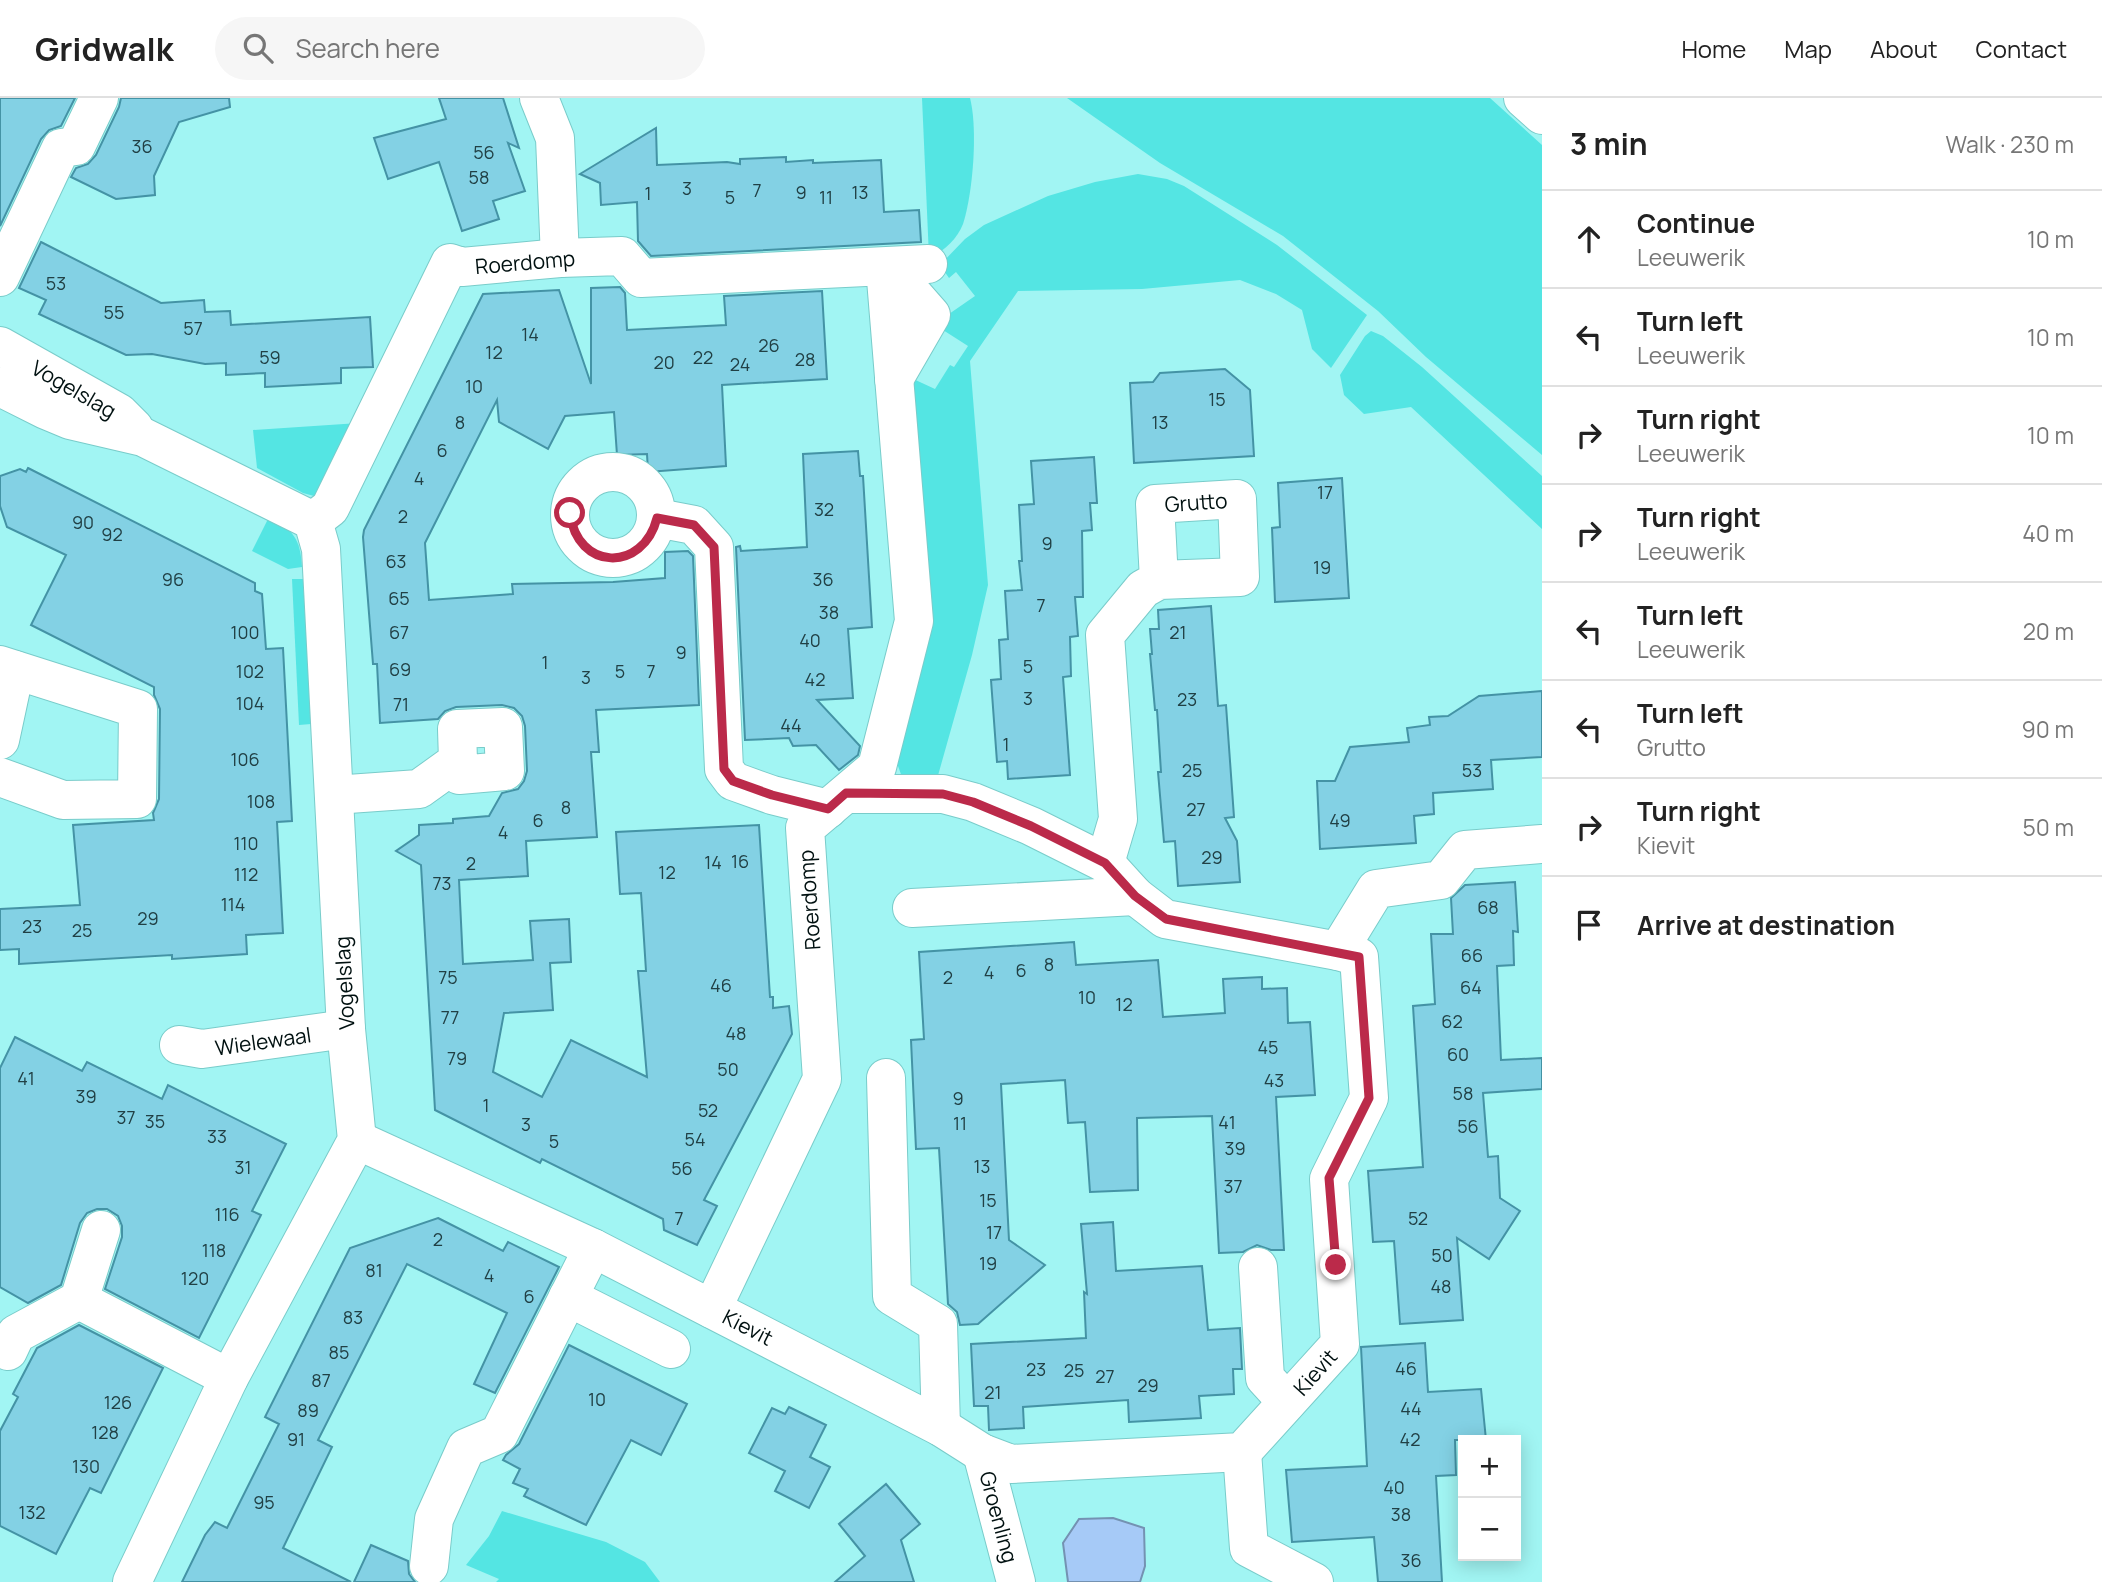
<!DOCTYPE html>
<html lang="en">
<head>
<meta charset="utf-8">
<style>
  :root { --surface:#fff; --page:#f6f6f6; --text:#222; --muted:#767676; --line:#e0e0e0 }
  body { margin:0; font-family:Manrope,sans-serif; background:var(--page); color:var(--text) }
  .controls { position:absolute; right:21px; bottom:21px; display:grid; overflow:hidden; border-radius:0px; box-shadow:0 4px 18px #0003 }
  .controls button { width:63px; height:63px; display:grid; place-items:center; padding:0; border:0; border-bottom:2px solid var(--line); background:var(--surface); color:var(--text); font:35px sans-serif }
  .stop { position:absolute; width:21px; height:21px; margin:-16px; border:5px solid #bb2a4a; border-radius:50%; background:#fff }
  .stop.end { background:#bb2a4a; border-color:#fff; box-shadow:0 2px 7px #0008 }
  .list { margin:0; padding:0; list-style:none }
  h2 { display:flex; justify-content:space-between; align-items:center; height:91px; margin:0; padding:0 28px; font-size:30px }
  h2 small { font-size:23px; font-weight:400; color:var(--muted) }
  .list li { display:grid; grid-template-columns:46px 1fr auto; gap:21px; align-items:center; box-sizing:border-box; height:98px; padding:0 28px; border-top:2px solid var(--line) }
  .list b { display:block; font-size:26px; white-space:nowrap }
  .list p { margin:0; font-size:23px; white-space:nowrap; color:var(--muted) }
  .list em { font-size:23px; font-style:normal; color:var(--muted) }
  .icon { flex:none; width:38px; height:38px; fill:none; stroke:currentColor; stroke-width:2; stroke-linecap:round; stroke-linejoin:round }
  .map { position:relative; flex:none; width:1542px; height:1484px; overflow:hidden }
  header { display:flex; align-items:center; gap:42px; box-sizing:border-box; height:98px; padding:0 35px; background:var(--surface); border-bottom:2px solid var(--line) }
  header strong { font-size:33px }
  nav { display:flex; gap:38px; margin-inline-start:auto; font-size:24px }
  .search { width:490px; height:63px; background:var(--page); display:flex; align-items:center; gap:18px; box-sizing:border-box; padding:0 24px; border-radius:38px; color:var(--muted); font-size:26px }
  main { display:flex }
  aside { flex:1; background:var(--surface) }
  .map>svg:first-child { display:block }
  .green { fill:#54e5e3 }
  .water { fill:#a6caf7; stroke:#7492b2; stroke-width:2 }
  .building { fill:#83d1e4; stroke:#4493a5; stroke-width:2 }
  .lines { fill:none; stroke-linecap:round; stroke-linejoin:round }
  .minor-casing { stroke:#79ccca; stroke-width:40 }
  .major-casing { stroke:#79ccca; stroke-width:40 }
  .minor { stroke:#fff; stroke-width:38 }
  .major { stroke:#fff; stroke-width:38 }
  .route { stroke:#bb2a4a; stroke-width:9 }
  .labels { text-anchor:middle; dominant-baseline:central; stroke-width:5; stroke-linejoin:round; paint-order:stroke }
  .number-label { font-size:18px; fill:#214045 }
  .street-label { font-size:21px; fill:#001010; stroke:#fff }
</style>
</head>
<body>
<header>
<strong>Gridwalk</strong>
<div class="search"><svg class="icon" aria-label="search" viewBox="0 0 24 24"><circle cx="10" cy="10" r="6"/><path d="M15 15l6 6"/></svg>Search here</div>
<nav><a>Home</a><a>Map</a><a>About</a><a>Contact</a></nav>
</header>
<main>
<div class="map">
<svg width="1542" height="1484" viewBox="0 0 1542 1484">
  <rect width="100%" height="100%" fill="#a1f5f3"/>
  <g class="green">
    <path d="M922,0H970C978,31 973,95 963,126C957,141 943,155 929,159Z"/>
    <polygon points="1067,0 1490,0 1542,47 1542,357 1426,259 1378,213 1283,138 1160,65"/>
    <polygon points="1138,76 1167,81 1184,88 1277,147 1367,217 1331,270 1312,251 1302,212 1276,196 1240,182 1142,191 1018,193 970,263 988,487 972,557 937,681 902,679 894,657 909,279 935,291 950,267 954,269 968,248 943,232 949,216 975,198 956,174 949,180 940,167 965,141 984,127 1048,98 1095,84"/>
    <polygon points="1371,233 1383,238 1422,269 1542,378 1542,431 1411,309 1364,316 1344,297 1340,277 1365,238"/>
    <polygon points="359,325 328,388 314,398 303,395 257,370 253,332"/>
    <path d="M269,419C294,433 300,440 302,469L288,471L252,453Z"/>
    <polygon points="292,481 303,481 311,626 299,627"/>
    <polygon points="502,1413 606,1444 645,1464 660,1484 496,1484 499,1481 466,1467 489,1438"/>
  </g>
  <polygon class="water" points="1113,1420 1144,1430 1145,1468 1140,1484 1068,1484 1063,1445 1079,1421"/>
  <g class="building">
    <polygon points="0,0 75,0 61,28 49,32 41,41 0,128"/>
    <polygon points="121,0 229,0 230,9 179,24 154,78 155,97 116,101 71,79 76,70 88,66 96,57 119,9"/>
    <polygon points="439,0 503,0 519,50 508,45 525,93 493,103 499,121 462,133 439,64 388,81 374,40 446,21"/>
    <polygon points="656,30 657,67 727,64 740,66 740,61 786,59 786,64 813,62 813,65 881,62 884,114 919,112 921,144 651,158 638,143 637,104 601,107 600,85 580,76"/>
    <polygon points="41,144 161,205 204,202 205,214 230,213 231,227 370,219 373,269 341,270 341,285 265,289 265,275 226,277 226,265 205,266 152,256 126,257 39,216 46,202 19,190"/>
    <polygon points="620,189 625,195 627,232 726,227 724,198 822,193 827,281 722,287 726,368 648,374 647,356 617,357 614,314 565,318 548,351 499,324 497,302 425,445 429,502 513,496 512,486 613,484 665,480 665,454 688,453 693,458 699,607 596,612 599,654 591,654 597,739 526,743 528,778 459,782 463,866 533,862 530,823 569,821 571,864 550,865 553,912 504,915 493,974 542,999 571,942 647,979 638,873 646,873 641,795 620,796 616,734 759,727 770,899 773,899 773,910 789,908 792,936 704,1102 717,1108 697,1147 664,1132 663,1121 542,1061 540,1065 435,1012 421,767 396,753 419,737 419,727 453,725 453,721 489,718 502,695 518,691 524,683 527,673 525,628 522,618 514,610 502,607 456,609 445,613 438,621 380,625 377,566 373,566 363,439 364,432 483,196 559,192 591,286 591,190"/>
    <polygon points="1225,271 1250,292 1254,358 1134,365 1130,285 1153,284 1160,275"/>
    <polygon points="858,353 860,378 863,378 872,529 848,531 853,600 817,602 860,648 858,657 839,672 816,647 793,648 789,640 745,642 736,449 740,448 741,453 807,449 803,356"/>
    <polygon points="1094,359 1097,405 1090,405 1092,432 1082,433 1083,499 1075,499 1078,538 1070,539 1071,578 1063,579 1070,677 1008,681 1007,663 997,664 991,582 1001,581 999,542 1008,541 1005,493 1022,492 1019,463 1022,463 1019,407 1034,406 1031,363"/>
    <polygon points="28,370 255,485 255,493 262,496 266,551 283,550 292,723 277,724 283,835 246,837 247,856 172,861 172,857 19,866 19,851 0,852 0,811 80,807 73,727 154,722 153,715 159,701 160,611 154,597 154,589 31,527 66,457 7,429 0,408 0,378 20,371 26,374"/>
    <polygon points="1342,380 1349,500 1275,504 1272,430 1280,429 1278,385"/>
    <polygon points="1211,508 1218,608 1226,607 1234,719 1225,720 1237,743 1240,784 1178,788 1175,743 1164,744 1158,674 1161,674 1157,612 1155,612 1150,556 1152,556 1150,531 1159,531 1158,512"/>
    <polygon points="1542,593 1542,659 1491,662 1493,691 1433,695 1434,716 1414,718 1416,745 1320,751 1317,683 1335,683 1350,649 1409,644 1407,630 1430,627 1429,619 1448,618 1479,598"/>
    <polygon points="1515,784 1518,834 1513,833 1514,867 1497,868 1501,962 1542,960 1542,991 1483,995 1488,1059 1498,1058 1500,1100 1520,1113 1489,1161 1457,1140 1463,1222 1400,1226 1394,1143 1373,1144 1368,1073 1423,1069 1413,908 1435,906 1431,836 1453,836 1451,800 1465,787"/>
    <polygon points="1074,844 1076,867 1158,862 1163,919 1225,915 1223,881 1262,879 1262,891 1287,890 1288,925 1310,924 1315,997 1276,999 1284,1152 1271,1152 1257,1147 1243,1154 1219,1155 1212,1018 1137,1020 1138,1092 1090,1094 1085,1024 1068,1025 1065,982 1001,986 1009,1142 1045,1167 978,1226 960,1227 957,1214 948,1206 939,1050 916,1051 911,942 924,941 919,854"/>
    <polygon points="15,939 82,973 87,964 162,1001 168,987 286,1046 252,1113 261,1117 199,1240 105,1191 122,1139 122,1128 118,1118 107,1111 97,1111 87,1115 80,1125 61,1187 28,1205 0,1189 0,970"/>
    <polygon points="438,1120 503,1153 508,1144 559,1169 495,1295 474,1286 507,1215 407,1166 318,1342 332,1349 283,1450 351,1484 182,1484 205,1437 215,1424 227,1430 279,1326 265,1319 350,1150"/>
    <polygon points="1113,1124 1116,1173 1202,1168 1208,1232 1240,1230 1242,1271 1233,1271 1234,1296 1199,1298 1201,1320 1129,1324 1128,1302 1023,1309 1024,1330 989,1332 988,1308 974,1308 971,1246 1086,1240 1084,1194 1087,1196 1081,1126"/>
    <polygon points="79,1227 163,1270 101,1395 90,1390 56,1456 0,1428 0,1333 18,1299 13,1296 37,1250"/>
    <polygon points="1425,1245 1428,1294 1481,1291 1486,1342 1455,1342 1456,1377 1436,1378 1442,1484 1378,1484 1374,1439 1292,1444 1286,1372 1367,1368 1361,1249"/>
    <polygon points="569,1247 687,1306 661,1357 631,1342 586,1427 524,1398 528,1391 513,1385 520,1371 503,1362 506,1357 519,1346"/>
    <polygon points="789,1309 826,1327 810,1359 830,1369 809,1410 775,1393 785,1373 749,1355 772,1310 785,1316"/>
    <polygon points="886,1386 920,1426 901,1442 914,1484 835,1484 865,1458 839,1426"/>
    <polygon points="371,1447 408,1463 409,1476 415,1484 354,1484"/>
  </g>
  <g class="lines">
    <defs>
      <g id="minor">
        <polyline points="539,0 555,40 560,160"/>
        <polyline points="889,169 931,217 894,281"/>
        <polyline points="0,179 61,50 76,48 99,0"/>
        <polyline points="0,248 119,315 134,330"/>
        <polyline points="0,289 46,312 70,322 143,339 313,423 321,451 346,931 357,1042 229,1280 132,1484"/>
        <circle cx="613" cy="417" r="43"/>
        <polyline points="657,420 694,427 714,449 724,671 733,683 772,697 828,711"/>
        <polyline points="313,423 330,410 450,165 462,169 560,160 622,158 641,180 928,166"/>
        <polyline points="0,567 138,611 137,701 63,702 0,679"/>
        <polyline points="0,642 15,572"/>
        <polyline points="846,696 943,696 973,704 1031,728 1105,765 1135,798 1165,821 1338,853"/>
        <polyline points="334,697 419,691 458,663 457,631 503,629 505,673 459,677 458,663"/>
        <polyline points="1105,765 1118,721 1105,537 1143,491 1159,482 1240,479 1237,401 1155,406 1159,482"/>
        <polyline points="912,810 1135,798"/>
        <polyline points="179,947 202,951 346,931"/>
        <polyline points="886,980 892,1198 938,1226 941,1329"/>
        <polyline points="357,1042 593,1150 941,1329 982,1355 1011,1366 1242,1354 1340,1246 1329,1081 1369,1000 1359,859 1338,853 1376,791 1441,782 1465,752 1542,746"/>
        <polyline points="1258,1169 1265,1280 1287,1304"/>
        <polyline points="568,1199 671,1251"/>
        <polyline points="79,1202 229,1280"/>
        <polyline points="712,1211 822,981 805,730 877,669 914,523 885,169"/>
        <polyline points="0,1249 8,1253 16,1236 79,1202 101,1132"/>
        <polyline points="1242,1354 1249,1450 1314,1484"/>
        <polyline points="982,1355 1016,1484"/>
        <polyline points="429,1468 434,1421 466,1350 499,1336 593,1150"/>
      </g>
      <polyline id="major" points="1523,0 1542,17"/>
    </defs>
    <use href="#minor" class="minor-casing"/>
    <use href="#major" class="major-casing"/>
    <use href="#minor" class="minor"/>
    <use href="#major" class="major"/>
  </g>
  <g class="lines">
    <path class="route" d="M570,415C577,473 643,475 657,420L694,427L714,449L724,671L733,683L772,697L828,711L846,695L943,696L973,704L1031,728L1105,765L1135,798L1166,821L1359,859L1369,1000L1329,1080L1336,1167"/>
  </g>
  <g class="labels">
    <g class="number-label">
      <text x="142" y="48">36</text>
      <text x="484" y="54">56</text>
      <text x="479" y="79">58</text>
      <text x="687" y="90">3</text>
      <text x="757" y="92">7</text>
      <text x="801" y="94">9</text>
      <text x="860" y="94">13</text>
      <text x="648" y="95">1</text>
      <text x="730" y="99">5</text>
      <text x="826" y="99">11</text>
      <text x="56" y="185">53</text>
      <text x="114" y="214">55</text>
      <text x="193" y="230">57</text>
      <text x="530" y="236">14</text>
      <text x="769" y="247">26</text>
      <text x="494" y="254">12</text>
      <text x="270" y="259">59</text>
      <text x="703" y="259">22</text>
      <text x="805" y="261">28</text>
      <text x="664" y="264">20</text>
      <text x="740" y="266">24</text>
      <text x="474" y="288">10</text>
      <text x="1217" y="301">15</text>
      <text x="460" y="324">8</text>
      <text x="1160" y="324">13</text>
      <text x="442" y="352">6</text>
      <text x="419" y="380">4</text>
      <text x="1325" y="394">17</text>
      <text x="824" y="411">32</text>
      <text x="403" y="418">2</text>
      <text x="83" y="424">90</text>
      <text x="112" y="436">92</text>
      <text x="1047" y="445">9</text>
      <text x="396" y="463">63</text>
      <text x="1322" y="469">19</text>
      <text x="173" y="481">96</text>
      <text x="823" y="481">36</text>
      <text x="399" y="500">65</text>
      <text x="1041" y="507">7</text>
      <text x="829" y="514">38</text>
      <text x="245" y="534">100</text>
      <text x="399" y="534">67</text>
      <text x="1178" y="534">21</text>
      <text x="810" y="542">40</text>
      <text x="681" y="554">9</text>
      <text x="545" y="564">1</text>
      <text x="1028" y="568">5</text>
      <text x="400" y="571">69</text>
      <text x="250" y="573">102</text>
      <text x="620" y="573">5</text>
      <text x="651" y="573">7</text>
      <text x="586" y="579">3</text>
      <text x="815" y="581">42</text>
      <text x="1028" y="600">3</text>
      <text x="1187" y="601">23</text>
      <text x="250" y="605">104</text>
      <text x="401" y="606">71</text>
      <text x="791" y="627">44</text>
      <text x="1006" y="646">1</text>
      <text x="245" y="661">106</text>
      <text x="1192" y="672">25</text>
      <text x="1472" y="672">53</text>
      <text x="261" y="703">108</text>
      <text x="566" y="709">8</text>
      <text x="1196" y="711">27</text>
      <text x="538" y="722">6</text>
      <text x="1340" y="722">49</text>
      <text x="503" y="734">4</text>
      <text x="246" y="745">110</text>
      <text x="1212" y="759">29</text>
      <text x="740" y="763">16</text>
      <text x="713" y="764">14</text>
      <text x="471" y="765">2</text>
      <text x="667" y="774">12</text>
      <text x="246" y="776">112</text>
      <text x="442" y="785">73</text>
      <text x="233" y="806">114</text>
      <text x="1488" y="809">68</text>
      <text x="148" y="820">29</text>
      <text x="32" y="828">23</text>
      <text x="82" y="832">25</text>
      <text x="1472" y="857">66</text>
      <text x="1049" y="866">8</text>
      <text x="1021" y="872">6</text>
      <text x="989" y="874">4</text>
      <text x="448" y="879">75</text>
      <text x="948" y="879">2</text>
      <text x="721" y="887">46</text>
      <text x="1471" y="889">64</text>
      <text x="1087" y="899">10</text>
      <text x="1124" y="906">12</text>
      <text x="450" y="919">77</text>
      <text x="1452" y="923">62</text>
      <text x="736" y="935">48</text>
      <text x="1268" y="949">45</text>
      <text x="1458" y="956">60</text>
      <text x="457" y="960">79</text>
      <text x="728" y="971">50</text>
      <text x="26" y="980">41</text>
      <text x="1274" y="982">43</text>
      <text x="1463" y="995">58</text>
      <text x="86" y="998">39</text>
      <text x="958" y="1000">9</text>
      <text x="486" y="1007">1</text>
      <text x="708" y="1012">52</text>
      <text x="126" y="1019">37</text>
      <text x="155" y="1023">35</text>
      <text x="1227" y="1024">41</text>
      <text x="960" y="1025">11</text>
      <text x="526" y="1026">3</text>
      <text x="1468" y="1028">56</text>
      <text x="217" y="1038">33</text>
      <text x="695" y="1041">54</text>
      <text x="554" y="1043">5</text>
      <text x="1235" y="1050">39</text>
      <text x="982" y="1068">13</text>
      <text x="243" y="1069">31</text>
      <text x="682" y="1070">56</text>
      <text x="1233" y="1088">37</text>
      <text x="988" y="1102">15</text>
      <text x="227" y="1116">116</text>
      <text x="679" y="1120">7</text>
      <text x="1418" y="1120">52</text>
      <text x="994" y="1134">17</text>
      <text x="438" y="1141">2</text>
      <text x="214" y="1152">118</text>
      <text x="1442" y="1157">50</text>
      <text x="988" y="1165">19</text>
      <text x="374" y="1172">81</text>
      <text x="489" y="1177">4</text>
      <text x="195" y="1180">120</text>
      <text x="1441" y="1188">48</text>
      <text x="529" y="1198">6</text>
      <text x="353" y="1219">83</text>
      <text x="339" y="1254">85</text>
      <text x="1406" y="1270">46</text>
      <text x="1036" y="1271">23</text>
      <text x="1074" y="1272">25</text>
      <text x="1105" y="1278">27</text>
      <text x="321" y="1282">87</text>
      <text x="1148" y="1287">29</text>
      <text x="993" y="1294">21</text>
      <text x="597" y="1301">10</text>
      <text x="118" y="1304">126</text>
      <text x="1411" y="1310">44</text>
      <text x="308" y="1312">89</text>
      <text x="105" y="1334">128</text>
      <text x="296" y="1341">91</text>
      <text x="1410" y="1341">42</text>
      <text x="86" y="1368">130</text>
      <text x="1394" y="1389">40</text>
      <text x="264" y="1404">95</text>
      <text x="32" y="1414">132</text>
      <text x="1401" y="1416">38</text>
      <text x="1411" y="1462">36</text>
    </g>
    <g class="street-label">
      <text transform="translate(525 164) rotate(-5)">Roerdomp</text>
      <text transform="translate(74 291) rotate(30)">Vogelslag</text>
      <text transform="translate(1196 404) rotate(-4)">Grutto</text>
      <text transform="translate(809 802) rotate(-94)">Roerdomp</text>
      <text transform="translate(344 885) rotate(-93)">Vogelslag</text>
      <text transform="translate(263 943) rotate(-8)">Wielewaal</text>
      <text transform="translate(748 1229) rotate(27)">Kievit</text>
      <text transform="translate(1315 1274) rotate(-48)">Kievit</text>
      <text transform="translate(999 1419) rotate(75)">Groenling</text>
    </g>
  </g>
</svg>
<div class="controls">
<button>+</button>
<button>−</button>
</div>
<div class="stop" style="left:570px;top:415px"></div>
<div class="stop end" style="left:1336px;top:1167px"></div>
</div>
<aside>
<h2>3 min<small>Walk · 230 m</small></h2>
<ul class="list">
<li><svg class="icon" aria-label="ahead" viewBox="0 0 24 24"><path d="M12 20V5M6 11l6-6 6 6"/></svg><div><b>Continue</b><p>Leeuwerik</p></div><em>10 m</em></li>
<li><svg class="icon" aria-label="left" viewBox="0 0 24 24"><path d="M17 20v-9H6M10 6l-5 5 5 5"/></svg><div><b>Turn left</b><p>Leeuwerik</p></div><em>10 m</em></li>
<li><svg class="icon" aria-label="right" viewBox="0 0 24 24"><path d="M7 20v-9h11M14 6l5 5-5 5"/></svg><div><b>Turn right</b><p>Leeuwerik</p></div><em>10 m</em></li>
<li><svg class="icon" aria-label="right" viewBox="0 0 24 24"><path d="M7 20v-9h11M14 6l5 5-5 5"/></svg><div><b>Turn right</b><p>Leeuwerik</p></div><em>40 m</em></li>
<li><svg class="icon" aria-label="left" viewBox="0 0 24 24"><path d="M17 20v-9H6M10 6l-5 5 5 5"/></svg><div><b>Turn left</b><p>Leeuwerik</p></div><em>20 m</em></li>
<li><svg class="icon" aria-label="left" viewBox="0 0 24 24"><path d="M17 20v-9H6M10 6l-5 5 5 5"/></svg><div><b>Turn left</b><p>Grutto</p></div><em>90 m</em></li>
<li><svg class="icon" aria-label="right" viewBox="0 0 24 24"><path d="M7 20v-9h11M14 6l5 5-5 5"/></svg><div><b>Turn right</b><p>Kievit</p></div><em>50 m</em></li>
<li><svg class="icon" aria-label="arrive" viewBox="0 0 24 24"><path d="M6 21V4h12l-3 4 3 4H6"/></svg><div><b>Arrive at destination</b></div></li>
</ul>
</aside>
</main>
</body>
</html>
